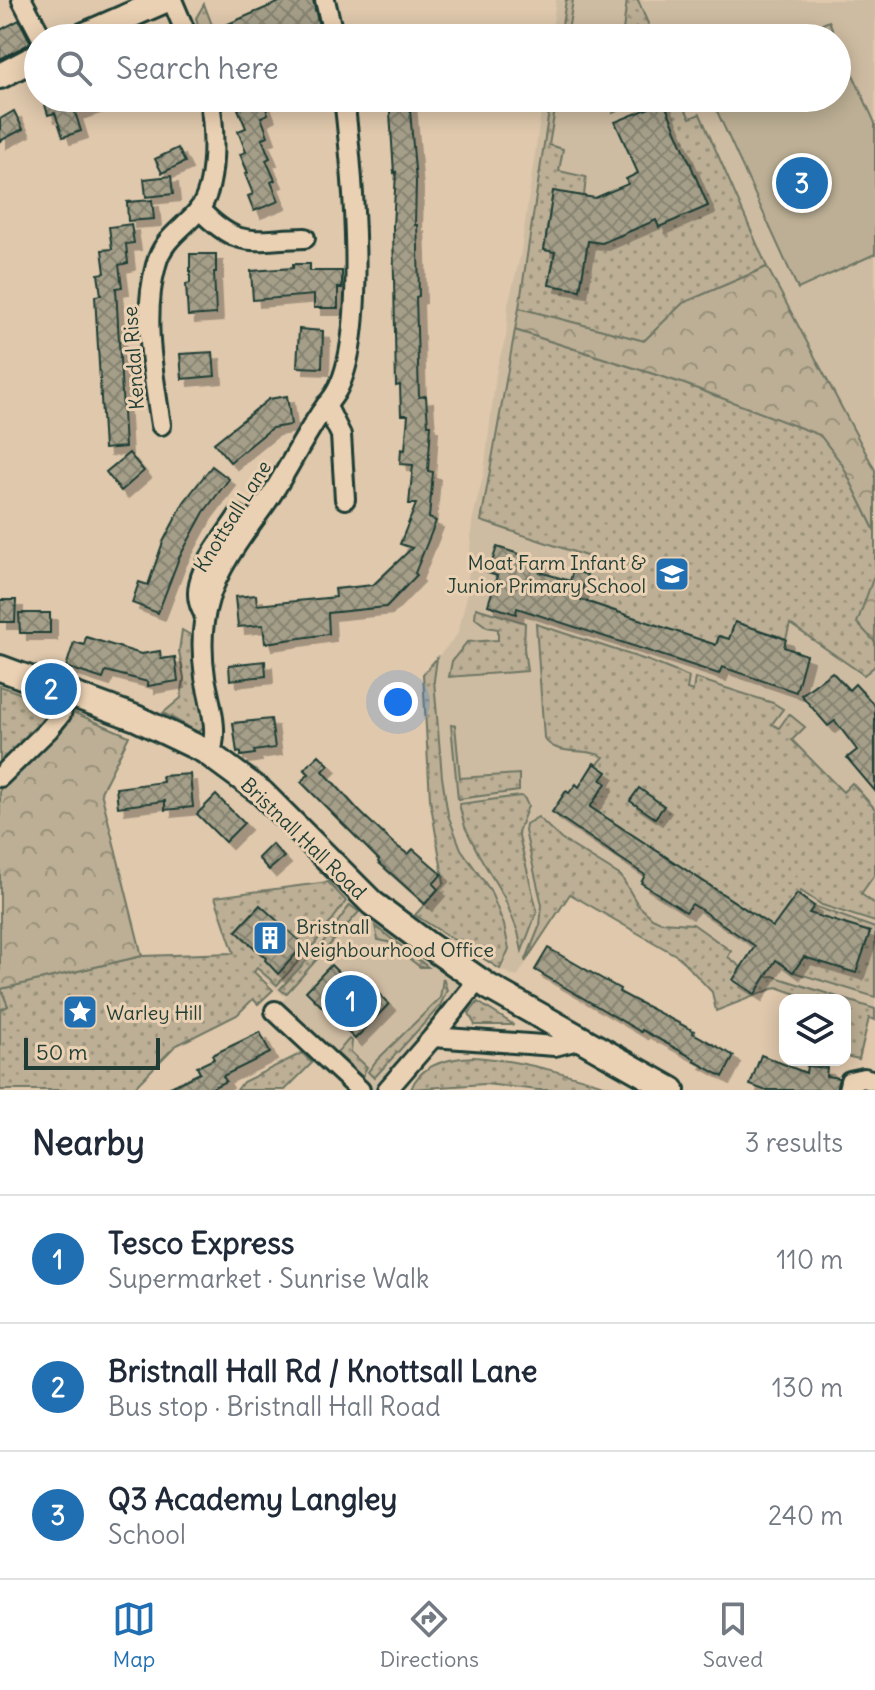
<!DOCTYPE html>
<html lang="en">
<head>
<meta charset="utf-8">
<style>
  :root { --surface:#fff; --page:#f2f2f3; --text:#1f2937; --muted:#747a83; --line:#e0e1e3; --accent:#1f6fb2 }
  body { margin:0; font-family:Delius,sans-serif; background:var(--page); color:var(--text) }
  .controls { position:absolute; right:24px; bottom:24px; display:grid; overflow:hidden; border-radius:16px; box-shadow:0 4px 20px #0003 }
  .controls button { width:72px; height:72px; display:grid; place-items:center; padding:0; border:0; border-bottom:2px solid var(--line); background:var(--surface); color:var(--text); font:40px sans-serif }
  .scale { position:absolute; left:24px; bottom:20px; width:136px; box-sizing:border-box; padding-left:8px; border:4px solid #1f3d34; border-top:0; font-size:22px; line-height:28px; white-space:nowrap; color:#1f3d34; -webkit-text-stroke:6px #ebd1b3; paint-order:stroke }
  .you { position:absolute; left:398px; top:702px; width:28px; height:28px; margin:-20px; border:6px solid #fff; border-radius:50%; background:#1a73e8; box-shadow:0 0 0 12px #1a73e833 }
  .badge { display:grid; place-items:center; width:52px; height:52px; border-radius:50%; background:var(--accent); color:#fff; font-size:26px; font-weight:700 }
  .pin { position:absolute; translate:-50% -50%; border:4px solid #fff; box-shadow:0 2px 8px #0006 }
  .list { margin:0; padding:0; list-style:none }
  h2 { display:flex; justify-content:space-between; align-items:center; height:104px; margin:0; padding:0 32px; font-size:34px }
  h2 small { font-size:26px; font-weight:400; color:var(--muted) }
  .list li { display:grid; grid-template-columns:52px 1fr auto; gap:24px; align-items:center; box-sizing:border-box; height:128px; padding:0 32px; border-top:2px solid var(--line) }
  .list b { display:block; font-size:30px; white-space:nowrap }
  .list p { margin:0; font-size:26px; white-space:nowrap; color:var(--muted) }
  .list em { font-size:26px; font-style:normal; color:var(--muted) }
  .icon { flex:none; width:44px; height:44px; fill:none; stroke:currentColor; stroke-width:2; stroke-linecap:round; stroke-linejoin:round }
  .map { position:relative; flex:none; width:875px; height:1090px; overflow:hidden }
  .search { position:absolute; background:var(--surface); box-shadow:0 4px 20px #0003; left:24px; right:24px; top:24px; height:88px; display:flex; align-items:center; gap:20px; box-sizing:border-box; padding:0 28px; border-radius:44px; color:var(--muted); font-size:30px }
  .sheet { height:488px; background:var(--surface) }
  nav { display:flex; justify-content:space-around; align-items:center; box-sizing:border-box; height:112px; border-top:2px solid var(--line); background:var(--surface); font-size:22px; color:var(--muted) }
  nav a { display:grid; justify-items:center; gap:4px }
  nav .on { color:var(--accent) }
  .map>svg:first-child { display:block }
  .built { fill:#cebca2 }
  .grass { fill:url(#grass-dots); stroke:#6e7664; stroke-width:2; fill-rule:evenodd }
  .forest { fill:url(#forest-crowns); stroke:#6e7664; stroke-width:2 }
  .garden { fill:#bcaf95; stroke:#6e7664; stroke-width:2 }
  .building { fill:url(#building-cross-hatch); stroke:#1f3d34; stroke-width:2; filter:url(#shadow) }
  .lines { fill:none; stroke-linecap:round; stroke-linejoin:round }
  .minor-casing { stroke:#1f3d34; stroke-width:24 }
  .tertiary-casing { stroke:#1f3d34; stroke-width:30 }
  .minor { stroke:#ebd1b3; stroke-width:18 }
  .tertiary { stroke:#ebd1b3; stroke-width:24 }
  .labels { text-anchor:middle; dominant-baseline:central; stroke-width:6; stroke-linejoin:round; paint-order:stroke }
  .street-label { font-size:20px; fill:#1f3d34; stroke:#ebd1b3 }
  .poi-label { font-size:20px; fill:#1f3d34; stroke:#ebd1b3; text-anchor:start }
</style>
</head>
<body>
<div class="map">
<svg width="875" height="1090" viewBox="0 0 875 1090">
  <defs>
    <pattern id="grass-dots" width="8" height="8" patternUnits="userSpaceOnUse" patternTransform="scale(2)"><rect width="8" height="8" fill="#bcaf95"/><path d="M2 2h.1M6 6h.1" fill="none" stroke="#98907a" stroke-width="1.8" stroke-linecap="round"/></pattern>
    <pattern id="forest-crowns" width="20" height="18" patternUnits="userSpaceOnUse" patternTransform="scale(2)"><rect width="20" height="18" fill="#bcaf95"/><path d="M2 6a3 3 0 1 1 6 0M12 15a3 3 0 1 1 6 0" fill="none" stroke="#98907a"/></pattern>
    <pattern id="building-cross-hatch" width="8" height="8" patternUnits="userSpaceOnUse" patternTransform="scale(2)"><rect width="8" height="8" fill="#a59f89"/><path d="M0 0l8 8M0 8l8-8" fill="none" stroke="#868371"/></pattern>
    <filter id="shadow"><feDropShadow dx="7" dy="7" stdDeviation="0" flood-color="#0004"/></filter>
  </defs>
  <rect width="100%" height="100%" fill="#dfc8ac"/>
  <filter id="ink" filterUnits="userSpaceOnUse"><feTurbulence type="fractalNoise" baseFrequency=".0125" numOctaves="2"/><feDisplacementMap in="SourceGraphic" scale="16" xChannelSelector="R" yChannelSelector="G"/><feConvolveMatrix kernelMatrix="1 2 1 2 8 2 1 2 1" color-interpolation-filters="sRGB"/></filter>
  <g filter="url(#ink)">
    <g class="built">
      <polygon points="556,0 875,0 875,1020 845,1000 813,1000 777,987 716,1011 712,992 679,957 570,894 517,977 499,969 415,915 444,883 430,799 423,674 457,635 467,596 472,522 484,472 497,367 506,337 508,305 520,257 543,98 837,98 837,38 551,38"/>
      <polygon points="339,871 478,980 387,1090 360,1090 274,1011 300,980 284,996 235,953 215,897 328,882"/>
    </g>
    <g class="grass">
      <polygon points="566,0 573,0 567,38 560,38"/>
      <polygon points="627,0 638,0 654,38 622,38"/>
      <polygon points="204,4 217,38 202,38 196,18"/>
      <polygon points="551,98 557,98 549,145 563,149 559,171 586,177 584,196 553,192 544,250 555,252 549,285 580,290 588,241 602,243 656,220 659,227 708,206 663,102 679,98 690,118 700,114 767,267 683,303 644,341 519,308"/>
      <polygon points="615,98 648,98 613,113"/>
      <polygon points="515,330 682,383 820,435 842,464 875,531 875,666 864,675 790,624 786,639 735,622 729,639 720,636 716,645 579,599 592,558 481,521"/>
      <polygon points="476,608 525,623 524,648 527,671 449,677 452,661 467,642 498,640 498,629 487,627 475,618"/>
      <path d="M536,624L649,661L689,677L687,689L693,691L695,678L773,703L783,709L772,724L779,728L789,714L805,727L792,740L843,792L852,783L875,809V874L861,894L875,904V922L822,905L801,891L773,927L590,807L606,783L601,780L597,765L604,757C585,746 557,758 544,738ZM639,789L664,806L655,818L630,800Z"/>
      <polygon points="182,630 196,638 205,727 198,732 163,713 181,698 184,678 179,651"/>
      <polygon points="437,658 434,680 442,777 448,815 461,849 490,890 504,925 509,949 500,969 415,915 444,883 430,799 423,674"/>
      <polygon points="0,686 52,705 42,725 0,770"/>
      <polygon points="451,725 455,725 460,778 519,774 519,791 458,799"/>
      <polygon points="520,796 524,797 528,806 518,832 537,911 522,951 518,932 504,897 479,855 465,827 459,804"/>
      <polygon points="538,817 561,839 621,876 638,905 652,918 661,922 693,924 731,951 728,957 741,967 734,980 755,994 765,977 773,976 875,1009 875,1020 869,1018 859,1059 845,1056 845,1000 813,1000 777,987 716,1011 712,992 679,957 570,894 525,962 540,925 542,905 525,831 526,824"/>
      <polygon points="328,882 346,901 316,942 277,985 257,968 254,972 273,990 258,1004 253,999 237,1015 175,1046 132,1090 0,1090 0,1010 8,1006 0,989 142,956 234,953 215,897"/>
      <polygon points="350,905 359,912 286,994 280,989 321,945"/>
      <polygon points="814,906 875,928 875,997 793,972 804,957 856,972 870,932 808,915"/>
      <polygon points="375,926 428,967 420,967 388,942 378,940"/>
      <polygon points="443,978 447,990 440,1006 374,1078 368,1072 376,1061 440,998"/>
      <polygon points="478,1002 511,1023 513,1025 475,1025 469,1013"/>
      <polygon points="349,1039 352,1041 351,1052 367,1067 362,1077 337,1053"/>
      <polygon points="302,1053 312,1063 285,1090 237,1090 243,1082"/>
      <path d="M474,1057C525,1061 572,1075 620,1090H538L485,1084L411,1089C420,1064 449,1058 474,1057Z"/>
    </g>
    <g class="forest">
      <polygon points="767,267 875,470 875,531 842,464 820,435 682,383 515,330 519,308 644,341 683,303"/>
      <polygon points="875,573 875,642 857,623"/>
      <polygon points="68,710 129,736 101,792 142,956 1,989 8,1006 0,1010 0,782"/>
    </g>
    <g class="garden">
      <polygon points="829,21 836,38 791,38"/>
      <polygon points="837,39 875,123 875,254 798,289 711,98 837,98"/>
    </g>
    <g class="building">
      <polygon points="284,0 313,0 321,35 308,38 200,38 200,36"/>
      <polygon points="19,20 31,43 0,59 0,30"/>
      <polygon points="43,98 109,98 109,101 75,112 81,131 63,137 55,113 48,115"/>
      <polygon points="243,98 262,98 268,114 261,117 268,136 262,139 270,158 266,160 275,180 271,182 279,201 254,211 248,196 253,194 245,174 248,173 240,154 246,152 238,131 246,128 238,109 246,105"/>
      <polygon points="389,98 409,98 416,182 415,225 417,225 418,247 419,296 416,297 419,397 426,396 428,425 431,425 428,471 433,472 429,518 436,521 415,573 417,575 386,607 328,613 329,634 265,643 263,625 238,627 235,597 256,595 257,605 336,597 335,589 373,585 412,548 400,544 416,504 409,504 413,465 400,464 401,449 405,450 408,415 401,415 400,385 396,386 393,226 396,172 394,173"/>
      <polygon points="664,102 708,206 659,227 656,220 602,243 588,241 580,290 549,285 555,252 544,250 553,191 595,198 628,184 626,179 638,173 615,122"/>
      <polygon points="14,111 23,129 0,141 0,119"/>
      <polygon points="178,148 185,162 162,173 155,159"/>
      <polygon points="171,176 173,194 146,197 144,179"/>
      <polygon points="152,200 154,219 128,221 127,202"/>
      <polygon points="131,224 134,243 126,244 128,263 119,265 122,287 116,288 125,447 104,449 95,296 101,295 98,274 105,273 102,250 112,249 109,227"/>
      <polygon points="190,254 216,254 216,272 214,272 216,314 188,316 186,284 190,283"/>
      <polygon points="293,264 310,264 310,271 342,271 342,288 338,288 338,308 314,308 314,295 253,300 251,271 293,268"/>
      <polygon points="299,329 323,331 322,368 297,367"/>
      <polygon points="213,352 215,376 182,379 180,354"/>
      <polygon points="287,396 291,425 272,428 230,462 214,443 269,399"/>
      <polygon points="129,453 144,471 121,491 106,472"/>
      <polygon points="212,466 229,479 204,512 179,558 158,613 132,603 139,582 148,585 163,542 184,502"/>
      <polygon points="497,547 544,562 540,572 570,581 573,570 587,575 579,599 716,645 719,636 729,639 735,622 786,639 784,647 806,655 796,692 722,667 719,674 517,608 516,614 488,605 497,576 488,573"/>
      <polygon points="0,600 16,600 15,622 0,622"/>
      <polygon points="19,613 50,613 50,633 20,633"/>
      <polygon points="86,637 141,654 160,651 161,659 175,657 178,681 148,686 148,682 106,671 103,679 66,667 74,642 84,645"/>
      <polygon points="265,661 266,676 230,680 229,665"/>
      <polygon points="832,672 849,690 855,684 875,706 875,791 847,758 857,750 835,721 828,726 801,695"/>
      <polygon points="271,719 275,748 254,751 255,754 241,756 241,752 237,753 233,723"/>
      <polygon points="319,755 329,765 323,771 358,810 394,844 408,854 413,849 442,874 433,884 438,889 425,904 378,862 379,860 301,782 309,774 304,769"/>
      <polygon points="594,763 607,772 601,780 606,783 590,807 773,927 797,894 814,906 809,913 870,932 856,973 804,957 793,972 776,960 755,994 733,980 755,946 692,904 686,912 641,883 645,875 552,812 566,791 569,793 576,784 579,787"/>
      <polygon points="190,774 193,807 165,810 165,801 118,807 116,788 163,782 162,776"/>
      <polygon points="639,788 664,806 655,818 630,801"/>
      <polygon points="216,795 244,823 225,842 197,814"/>
      <polygon points="272,844 284,857 269,870 258,858"/>
      <polygon points="260,905 304,945 278,974 265,960 266,958 236,931"/>
      <polygon points="548,948 620,989 619,992 694,1031 693,1033 734,1056 723,1077 694,1061 695,1059 642,1030 641,1032 535,970"/>
      <polygon points="331,965 349,983 358,973 389,1004 355,1039 306,991"/>
      <polygon points="260,1032 270,1053 223,1076 226,1081 208,1090 164,1090 200,1073 197,1067 214,1059 212,1055"/>
      <polygon points="761,1055 806,1073 807,1066 827,1068 826,1076 839,1078 836,1090 764,1090 750,1085"/>
    </g>
    <g class="lines">
      <defs>
        <g id="minor">
          <polyline points="22,0 42,38"/>
          <polyline points="172,0 188,38"/>
          <polyline points="325,0 334,38"/>
          <path d="M199,209C240,251 252,239 305,238"/>
          <polyline points="326,405 341,435 345,499"/>
          <path d="M161,425C153,373 142,316 156,265C162,240 181,230 197,212C218,189 215,127 209,98"/>
          <path d="M202,610C186,579 222,542 238,516"/>
          <path d="M210,754C220,731 209,701 205,677C201,650 201,625 209,599C220,563 247,530 268,500C286,473 300,444 318,417C323,408 331,401 336,392C369,335 352,166 344,98"/>
          <polyline points="0,777 49,729 61,714 66,691"/>
          <polyline points="275,1011 360,1090"/>
          <polyline points="433,1037 555,1046 582,1039"/>
          <polyline points="387,1090 433,1037 478,980"/>
          <polyline points="848,1090 850,1081 864,1078 875,1081"/>
        </g>
        <g id="tertiary">
          <polyline points="78,38 165,0"/>
          <polyline points="0,76 38,56"/>
          <polyline points="0,668 136,718 205,751 262,793 372,903 427,944 489,987 672,1090"/>
        </g>
      </defs>
      <use href="#minor" class="minor-casing"/>
      <use href="#tertiary" class="tertiary-casing"/>
      <use href="#minor" class="minor"/>
      <use href="#tertiary" class="tertiary"/>
    </g>
  </g>
  <defs>
    <symbol id="school-square" viewBox="-11 -11 22 22"><rect x="-9" y="-9" width="18" height="18" rx="4" fill="#1f6fb2" stroke="#ebd1b3"/><path d="M0-5L7-2L0 1L-7-2ZM-4 1L0 2.5L4 1V4Q0 6-4 4Z" fill="#fff"/></symbol>
    <symbol id="building-square" viewBox="-11 -11 22 22"><rect x="-9" y="-9" width="18" height="18" rx="4" fill="#1f6fb2" stroke="#ebd1b3"/><path d="M-4-6H4V6H1V3H-1V6H-4ZM-2.5-4.3h1.7v1.8h-1.7ZM.8-4.3h1.7v1.8H.8ZM-2.5-1h1.7V.8h-1.7ZM.8-1h1.7V.8H.8Z" fill="#fff"/></symbol>
    <symbol id="sight-square" viewBox="-11 -11 22 22"><rect x="-9" y="-9" width="18" height="18" rx="4" fill="#1f6fb2" stroke="#ebd1b3"/><path d="M0-6L1.8-2.2L6-1.7L2.9 1.2L3.7 5.4L0 3.3L-3.7 5.4L-2.9 1.2L-6-1.7L-1.8-2.2Z" fill="#fff"/></symbol>
  </defs>
  <g fill-rule="evenodd">
    <use href="#school-square" x="652" y="554" width="40" height="40"/>
    <use href="#building-square" x="250" y="918" width="40" height="40"/>
    <use href="#sight-square" x="60" y="992" width="40" height="40"/>
  </g>
  <g class="labels">
    <g class="street-label">
      <text transform="translate(133 358) rotate(-94)">Kendal Rise</text>
      <text transform="translate(232 516) rotate(-58)">Knottsall Lane</text>
      <text transform="translate(304 838) rotate(44)">Bristnall Hall Road</text>
    </g>
    <g class="poi-label">
      <text x="646" y="562" text-anchor="end">Moat Farm Infant &amp;<tspan x="646" dy="23">Junior Primary School</tspan></text>
      <text x="296" y="926">Bristnall<tspan x="296" dy="23">Neighbourhood Office</tspan></text>
      <text x="106" y="1012">Warley Hill</text>
    </g>
  </g>
</svg>
<div class="controls">
<button><svg class="icon" aria-label="layers" viewBox="0 0 24 24"><path d="M12 4l9 5-9 5-9-5zM3 14l9 5 9-5"/></svg></button>
</div>
<div class="scale">50 m</div>
<div class="you"></div>
<div class="pin badge" style="left:351px;top:1001px">1</div>
<div class="pin badge" style="left:51px;top:689px">2</div>
<div class="pin badge" style="left:802px;top:183px">3</div>
<div class="search"><svg class="icon" aria-label="search" viewBox="0 0 24 24"><circle cx="10" cy="10" r="6"/><path d="M15 15l6 6"/></svg>Search here</div>
</div>
<section class="sheet">
<h2>Nearby<small>3 results</small></h2>
<ul class="list">
<li><span class="badge">1</span><div><b>Tesco Express</b><p>Supermarket · Sunrise Walk</p></div><em>110 m</em></li>
<li><span class="badge">2</span><div><b>Bristnall Hall Rd / Knottsall Lane</b><p>Bus stop · Bristnall Hall Road</p></div><em>130 m</em></li>
<li><span class="badge">3</span><div><b>Q3 Academy Langley</b><p>School</p></div><em>240 m</em></li>
</ul>
</section>
<nav>
<a class="on"><svg class="icon" aria-label="map" viewBox="0 0 24 24"><path d="M3 6l6-2 6 2 6-2v14l-6 2-6-2-6 2zM9 4v14M15 6v14"/></svg>Map</a>
<a><svg class="icon" aria-label="directions" viewBox="0 0 24 24"><path d="M12 3l9 9-9 9-9-9zM9 14v-3h6M13 9l2 2-2 2"/></svg>Directions</a>
<a><svg class="icon" aria-label="saved" viewBox="0 0 24 24"><path d="M7 4h10v16l-5-4-5 4z"/></svg>Saved</a>
</nav>
</body>
</html>
